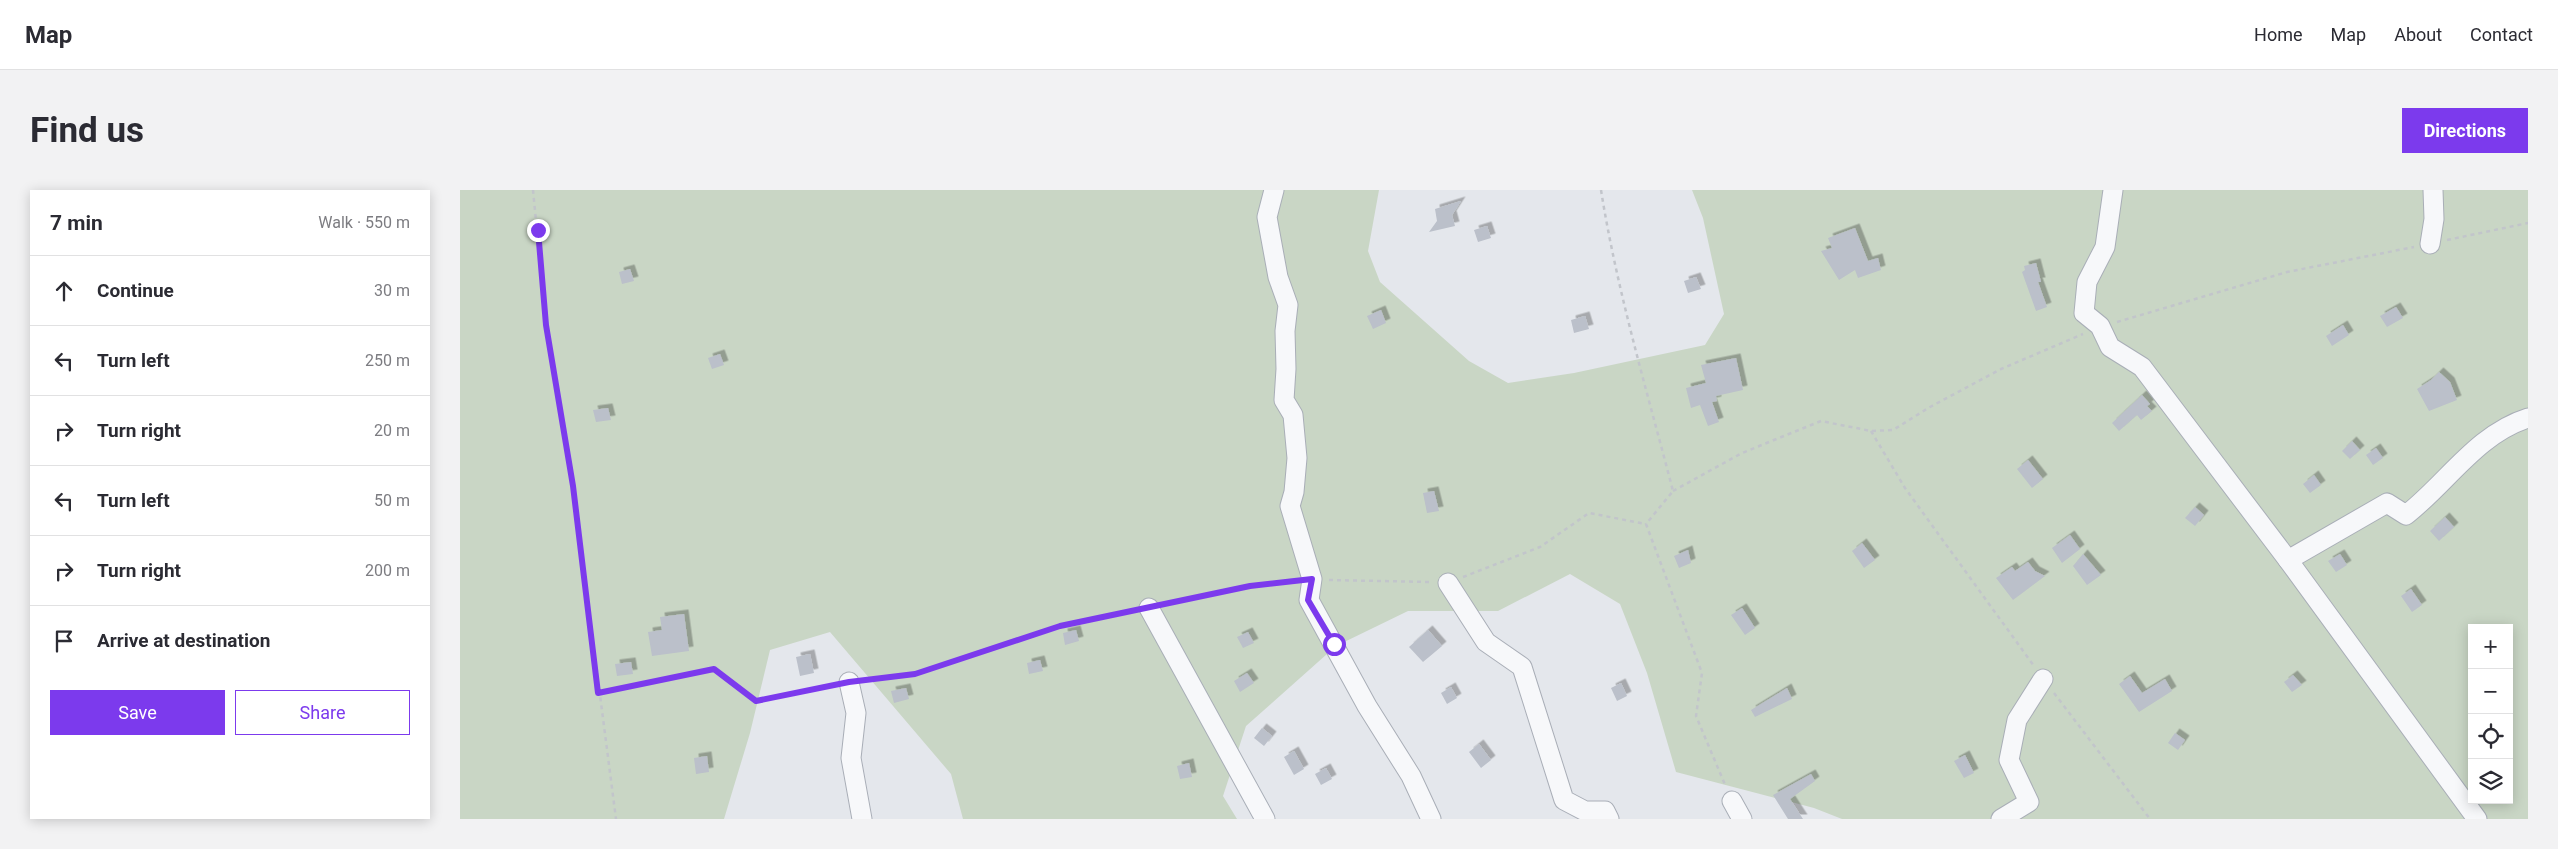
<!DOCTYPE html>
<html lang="en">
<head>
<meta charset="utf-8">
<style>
  :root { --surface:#fff; --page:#f2f2f3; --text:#2b2b33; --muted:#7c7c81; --line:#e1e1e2; --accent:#7c3aed }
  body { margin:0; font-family:Roboto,sans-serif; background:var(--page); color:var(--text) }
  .controls { position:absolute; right:15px; bottom:15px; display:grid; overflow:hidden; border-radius:0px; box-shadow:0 2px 12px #0003 }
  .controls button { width:45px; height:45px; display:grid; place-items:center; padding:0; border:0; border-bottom:1px solid var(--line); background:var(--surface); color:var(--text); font:25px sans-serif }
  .stop { position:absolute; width:15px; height:15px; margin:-11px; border:4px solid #7c3aed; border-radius:50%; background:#fff }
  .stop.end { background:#7c3aed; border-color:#fff; box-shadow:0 1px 5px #0008 }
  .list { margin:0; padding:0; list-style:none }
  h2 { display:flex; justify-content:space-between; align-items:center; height:65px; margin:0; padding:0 20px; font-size:21px }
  h2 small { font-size:16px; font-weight:400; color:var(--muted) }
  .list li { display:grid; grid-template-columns:32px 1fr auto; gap:15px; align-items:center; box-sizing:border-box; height:70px; padding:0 20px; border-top:1px solid var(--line) }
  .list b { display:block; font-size:19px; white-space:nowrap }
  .list em { font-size:16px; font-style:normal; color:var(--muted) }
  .actions { display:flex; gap:10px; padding:15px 20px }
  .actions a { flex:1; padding:11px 0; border:1px solid var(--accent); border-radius:0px; text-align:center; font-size:18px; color:var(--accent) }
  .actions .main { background:var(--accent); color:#fff }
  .icon { flex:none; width:28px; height:28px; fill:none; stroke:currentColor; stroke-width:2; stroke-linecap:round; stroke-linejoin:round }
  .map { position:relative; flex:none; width:2068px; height:629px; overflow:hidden; border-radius:0px }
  header { display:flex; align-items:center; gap:30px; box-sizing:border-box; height:70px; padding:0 25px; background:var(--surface); border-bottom:1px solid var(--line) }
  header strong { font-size:24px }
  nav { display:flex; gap:28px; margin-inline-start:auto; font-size:18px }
  .intro { display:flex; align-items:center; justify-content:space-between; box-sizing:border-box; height:120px; padding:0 30px }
  h1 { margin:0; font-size:35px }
  .button { padding:12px 22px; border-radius:0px; background:var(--accent); color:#fff; font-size:18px; font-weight:700 }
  main { display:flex; gap:30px; padding:0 30px }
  aside { flex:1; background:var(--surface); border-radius:0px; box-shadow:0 2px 12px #0003 }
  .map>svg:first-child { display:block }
  .green { fill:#c9d6c5; fill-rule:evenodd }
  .building { fill:#bbc0ca; filter:url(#shadow) }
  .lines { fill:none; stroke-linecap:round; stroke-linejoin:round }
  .minor-casing { stroke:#a9aeb7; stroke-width:21 }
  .path { stroke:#c2c5cb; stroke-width:2.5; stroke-dasharray:4 4; stroke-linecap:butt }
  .minor { stroke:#f7f8fa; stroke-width:19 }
  .route { stroke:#7c3aed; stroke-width:6 }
</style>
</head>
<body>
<header>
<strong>Map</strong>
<nav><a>Home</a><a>Map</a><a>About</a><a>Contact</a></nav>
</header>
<div class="intro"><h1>Find us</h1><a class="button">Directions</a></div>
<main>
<aside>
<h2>7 min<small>Walk · 550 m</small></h2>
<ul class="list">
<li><svg class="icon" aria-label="ahead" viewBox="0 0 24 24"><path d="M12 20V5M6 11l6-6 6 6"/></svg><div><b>Continue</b></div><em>30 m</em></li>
<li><svg class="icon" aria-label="left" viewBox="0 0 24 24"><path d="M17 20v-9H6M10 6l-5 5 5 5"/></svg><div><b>Turn left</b></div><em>250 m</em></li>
<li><svg class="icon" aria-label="right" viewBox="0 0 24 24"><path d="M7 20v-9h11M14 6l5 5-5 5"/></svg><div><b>Turn right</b></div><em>20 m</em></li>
<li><svg class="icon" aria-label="left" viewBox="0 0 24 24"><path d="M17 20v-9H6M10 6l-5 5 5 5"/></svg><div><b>Turn left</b></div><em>50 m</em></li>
<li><svg class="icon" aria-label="right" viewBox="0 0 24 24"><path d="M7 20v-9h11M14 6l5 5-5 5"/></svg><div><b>Turn right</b></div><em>200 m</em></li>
<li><svg class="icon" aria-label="arrive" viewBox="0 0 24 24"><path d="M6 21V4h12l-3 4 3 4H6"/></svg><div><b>Arrive at destination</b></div></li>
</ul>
<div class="actions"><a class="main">Save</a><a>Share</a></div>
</aside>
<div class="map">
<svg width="2068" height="629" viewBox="0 0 2068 629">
  <defs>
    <filter id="shadow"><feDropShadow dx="4.5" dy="-4.5" stdDeviation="0" flood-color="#0004"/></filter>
  </defs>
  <rect width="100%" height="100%" fill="#e4e7ec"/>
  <path class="green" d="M0,0H919L908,61L920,92L1009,171L1048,193L1114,183L1245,155L1264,124L1243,28L1232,0H2068V629H1382L1354,618L1216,582L1187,483L1160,414L1110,384L1038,421H948L876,456L786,536L763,606L777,629H503L491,584L370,442L310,460L290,543L264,629H0ZM2012,438H2049V610H2012Z"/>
  <g class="building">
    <polygon points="1001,11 992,25 995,36 969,42 977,31 975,19"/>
    <polygon points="1027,36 1031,48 1018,52 1014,40"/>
    <polygon points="1395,38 1408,71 1418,68 1421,80 1398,88 1395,80 1379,90 1361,61 1372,58 1368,48"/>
    <polygon points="1576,73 1581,92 1578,92 1587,117 1576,121 1562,82 1565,80 1564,76"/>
    <polygon points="170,79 174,91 162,94 159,82"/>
    <polygon points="1236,87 1241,99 1228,103 1224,91"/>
    <polygon points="1936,117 1943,128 1927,137 1920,126"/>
    <polygon points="921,120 926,133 913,139 907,126"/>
    <polygon points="1125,126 1129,139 1114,143 1111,130"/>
    <polygon points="1883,135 1889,145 1872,156 1866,146"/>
    <polygon points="260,164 264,175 252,179 248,168"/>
    <polygon points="1276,168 1283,200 1256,206 1257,211 1252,212 1259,232 1248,236 1240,215 1231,218 1226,198 1246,193 1241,175"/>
    <polygon points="1979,182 1990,192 1997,210 1969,221 1957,199 1971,190"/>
    <polygon points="1682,205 1690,214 1687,216 1692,221 1681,230 1677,225 1659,241 1652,233"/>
    <polygon points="148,218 151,230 136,232 133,220"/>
    <polygon points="1892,251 1900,260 1890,269 1882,261"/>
    <polygon points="1916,258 1923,268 1913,275 1906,265"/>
    <polygon points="1568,270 1583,289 1572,298 1557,279"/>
    <polygon points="1854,285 1861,295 1850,303 1843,294"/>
    <polygon points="974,301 979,321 967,323 963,303"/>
    <polygon points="1735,317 1744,325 1735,336 1725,328"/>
    <polygon points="1985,327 1994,337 1979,351 1970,341"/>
    <polygon points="1610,345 1620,359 1602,373 1592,358"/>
    <polygon points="1402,353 1415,370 1404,378 1392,361"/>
    <polygon points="1228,360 1231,373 1219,378 1214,366"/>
    <polygon points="1623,364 1641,385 1627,395 1613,376"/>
    <polygon points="1880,364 1887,375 1876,382 1868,371"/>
    <polygon points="1568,372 1575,381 1585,386 1553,410 1536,388 1552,377 1555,381"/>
    <polygon points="1951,399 1962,415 1952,422 1941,406"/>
    <polygon points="1282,418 1295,438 1285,445 1271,425"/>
    <polygon points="224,424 229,461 192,466 188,442 202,440 200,427"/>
    <polygon points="616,440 619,451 605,455 603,443"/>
    <polygon points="968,440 982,456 963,472 949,457"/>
    <polygon points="788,442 794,453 783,458 777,447"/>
    <polygon points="350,464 354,483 340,486 336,467"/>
    <polygon points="580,470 583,481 569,484 567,473"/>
    <polygon points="171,472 173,484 157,486 155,474"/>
    <polygon points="787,483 794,493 780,502 774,491"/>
    <polygon points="1833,485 1842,495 1832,502 1824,492"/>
    <polygon points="1670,486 1682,503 1705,489 1712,501 1679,522 1659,494"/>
    <polygon points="1161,493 1167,506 1157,511 1151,498"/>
    <polygon points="991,497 997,508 987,514 981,503"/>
    <polygon points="446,498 449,509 434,513 431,501"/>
    <polygon points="1327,498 1332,509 1295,527 1291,520"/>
    <polygon points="802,538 812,546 804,556 794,548"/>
    <polygon points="1715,543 1725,550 1718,560 1708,553"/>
    <polygon points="1019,554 1031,570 1021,578 1009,562"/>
    <polygon points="834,561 844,579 834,585 824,567"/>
    <polygon points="1505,565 1514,583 1504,588 1494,571"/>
    <polygon points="247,566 249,582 236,584 234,568"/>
    <polygon points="729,573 732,587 720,589 717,576"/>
    <polygon points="866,578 872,589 861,595 855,584"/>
    <polygon points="1351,584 1355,591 1330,609 1343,629 1328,629 1313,605"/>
  </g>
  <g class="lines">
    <defs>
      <g id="minor">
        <polyline points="814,0 807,27 818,87 828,115 825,141 826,179 824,210 833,225 837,268 834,302 830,316 852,389 849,410 907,516 951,586 971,629"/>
        <polyline points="1653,0 1645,57 1627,92 1624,123 1640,136 1650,157 1682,177 1828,370 2017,629"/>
        <polyline points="1970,54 1974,29 1973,0"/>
        <path d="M1828,370L1927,313L1946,325C1987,293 2017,244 2068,228"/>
        <polyline points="988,393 1026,452 1062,477 1104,610 1125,621 1145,621 1149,629"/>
        <polyline points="689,418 805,629"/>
        <polyline points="389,492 396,523 391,568 402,629"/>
        <polyline points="1272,611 1282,629"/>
        <polyline points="1541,629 1569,612 1549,570 1557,530 1583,489"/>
      </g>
    </defs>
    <use href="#minor" class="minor-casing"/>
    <g class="path">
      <polyline points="73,0 86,135 113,296 156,629"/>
      <path d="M1141,0C1157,101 1187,201 1213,301L1186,334L1242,483L1236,526L1266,597"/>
      <polyline points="1987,50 2068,33"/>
      <polyline points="1657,132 1827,82 1954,57"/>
      <polyline points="1411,241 1445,298 1574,476"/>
      <polyline points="1213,301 1282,263 1361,231 1411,241 1433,240 1470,217 1541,179 1623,144"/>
      <polyline points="1003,387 1080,357 1129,323 1186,334"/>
      <polyline points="869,390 971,392"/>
      <polyline points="706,414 790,396 836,391"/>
      <polyline points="407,490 455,484 599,436 674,421"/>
      <polyline points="138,503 254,479 296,511 374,495"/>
      <polyline points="1594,503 1690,629"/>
    </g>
    <use href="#minor" class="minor"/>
  </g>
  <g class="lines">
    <polyline class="route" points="78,40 86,135 113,296 138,503 254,479 296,511 389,492 455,484 600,436 790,396 852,389 848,410 874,454"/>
  </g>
</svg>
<div class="controls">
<button>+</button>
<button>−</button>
<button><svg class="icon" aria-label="locate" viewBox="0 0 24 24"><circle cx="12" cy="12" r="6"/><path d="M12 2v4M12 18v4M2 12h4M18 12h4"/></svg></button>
<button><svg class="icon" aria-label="layers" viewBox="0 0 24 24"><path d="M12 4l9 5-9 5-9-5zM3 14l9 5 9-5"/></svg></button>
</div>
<div class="stop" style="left:874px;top:454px"></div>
<div class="stop end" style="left:78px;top:40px"></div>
</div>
</main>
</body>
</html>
